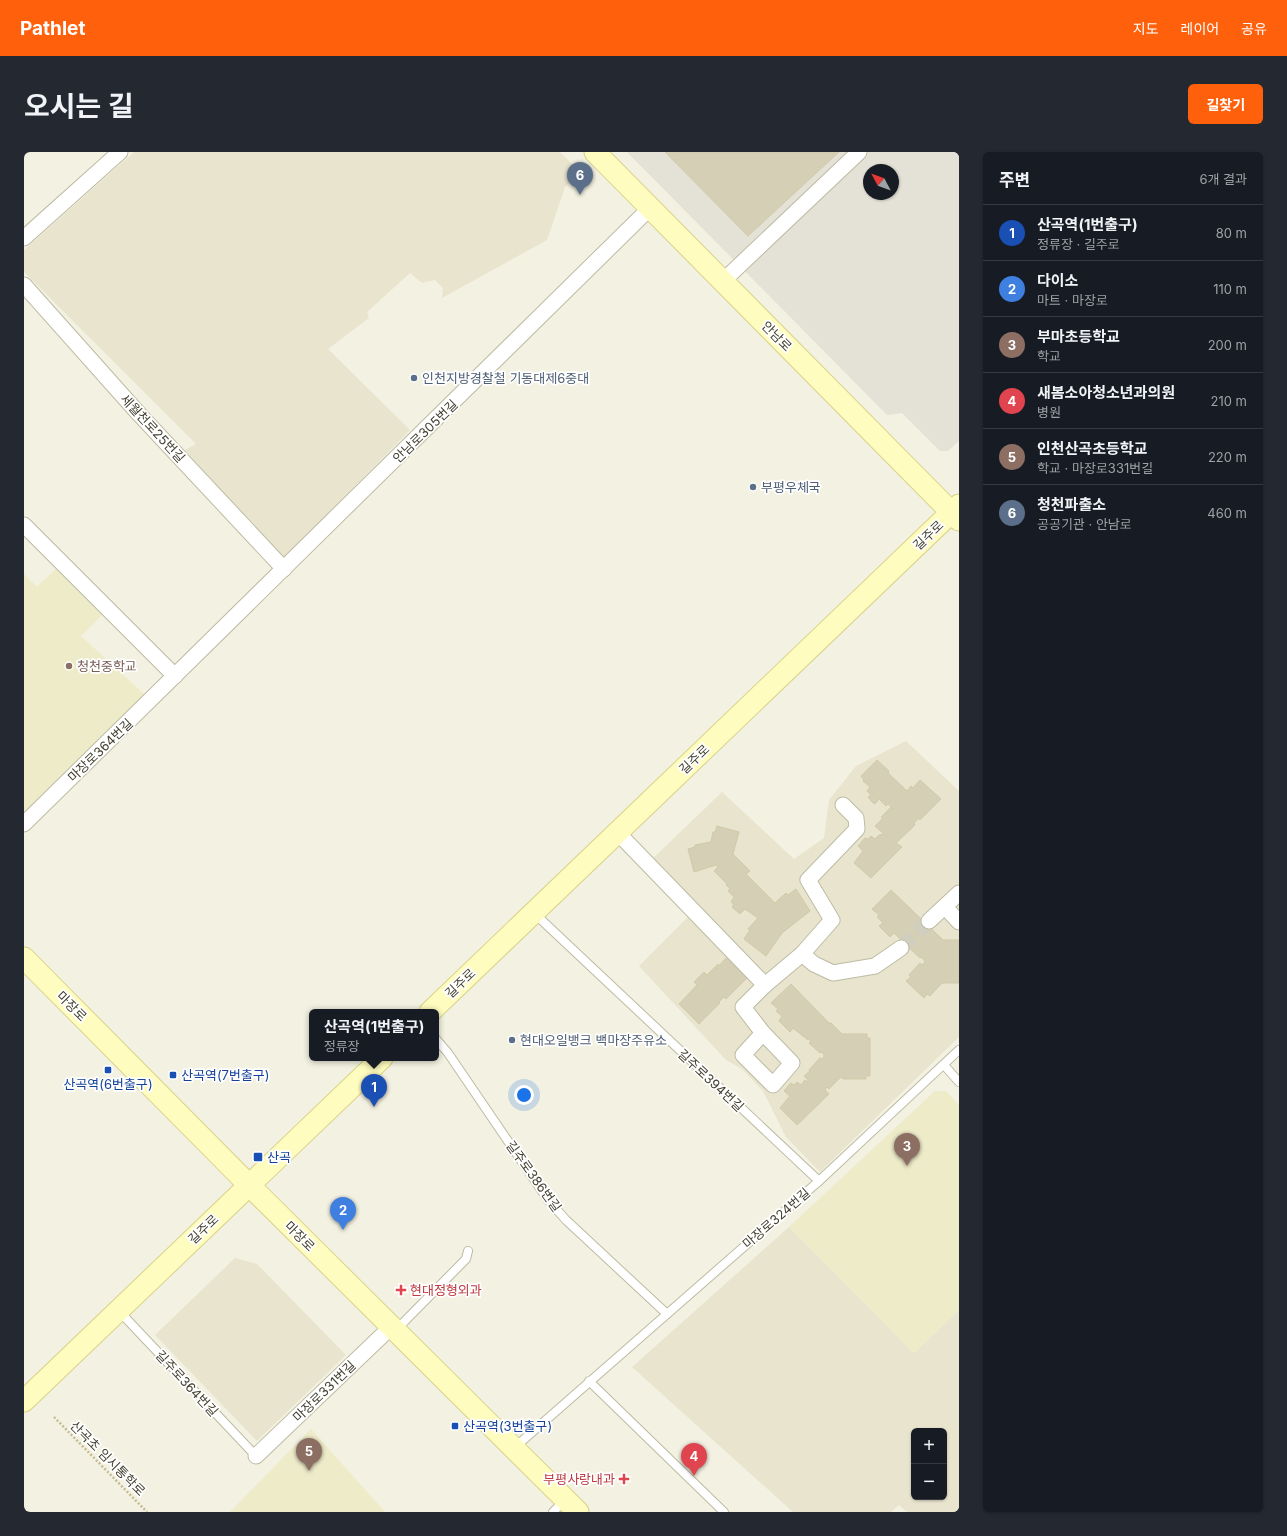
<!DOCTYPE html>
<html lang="ko">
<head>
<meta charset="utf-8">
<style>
  :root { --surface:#171b24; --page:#242831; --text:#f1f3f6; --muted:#9ea1a6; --line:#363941; --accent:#ff600c }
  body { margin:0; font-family:Inter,"Noto Sans KR",sans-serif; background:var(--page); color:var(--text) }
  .controls { position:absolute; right:12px; bottom:12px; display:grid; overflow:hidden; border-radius:6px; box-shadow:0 1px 3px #0004 }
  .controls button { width:36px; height:36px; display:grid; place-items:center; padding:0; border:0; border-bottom:1px solid var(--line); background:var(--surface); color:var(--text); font:20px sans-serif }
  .compass { position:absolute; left:839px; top:12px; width:36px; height:36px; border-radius:50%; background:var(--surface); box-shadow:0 1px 3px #0004; rotate:311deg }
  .you { position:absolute; left:500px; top:943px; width:14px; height:14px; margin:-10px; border:3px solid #fff; border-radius:50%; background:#1a73e8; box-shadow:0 0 0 6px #1a73e833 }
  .badge { display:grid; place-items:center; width:26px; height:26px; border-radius:50%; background:var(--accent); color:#fff; font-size:13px; font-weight:700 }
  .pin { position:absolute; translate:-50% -33px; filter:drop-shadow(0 1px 2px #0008) }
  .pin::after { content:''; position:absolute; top:21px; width:14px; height:12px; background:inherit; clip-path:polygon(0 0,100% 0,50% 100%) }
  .popup { position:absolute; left:285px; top:857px; width:130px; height:52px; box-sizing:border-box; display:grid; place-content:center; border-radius:6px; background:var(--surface); filter:drop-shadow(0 1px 3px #0005); font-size:13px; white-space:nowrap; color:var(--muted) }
  .popup b { font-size:15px; color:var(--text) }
  .popup::after { content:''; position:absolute; left:50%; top:100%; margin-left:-8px; border:8px solid transparent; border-top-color:var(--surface) }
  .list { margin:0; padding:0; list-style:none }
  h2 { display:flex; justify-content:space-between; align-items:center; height:52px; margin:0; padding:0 16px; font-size:17px }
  h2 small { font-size:13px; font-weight:400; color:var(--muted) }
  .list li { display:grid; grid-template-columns:26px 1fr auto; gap:12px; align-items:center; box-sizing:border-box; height:56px; padding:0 16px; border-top:1px solid var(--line) }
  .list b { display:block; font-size:15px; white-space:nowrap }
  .list p { margin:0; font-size:13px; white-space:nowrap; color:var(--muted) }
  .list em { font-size:13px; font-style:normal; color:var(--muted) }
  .map { position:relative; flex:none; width:935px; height:1360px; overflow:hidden; border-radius:6px }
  header { display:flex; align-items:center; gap:24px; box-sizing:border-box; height:56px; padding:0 20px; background:var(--accent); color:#fff }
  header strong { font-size:19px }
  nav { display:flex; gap:22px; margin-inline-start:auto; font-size:14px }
  .intro { display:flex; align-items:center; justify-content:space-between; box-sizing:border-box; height:96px; padding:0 24px }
  h1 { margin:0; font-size:28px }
  .button { padding:10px 18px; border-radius:6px; background:var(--accent); color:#fff; font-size:14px; font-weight:700 }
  main { display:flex; gap:24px; padding:0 24px }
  aside { flex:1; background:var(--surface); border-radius:6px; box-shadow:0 1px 3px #0004 }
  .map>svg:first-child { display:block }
  .residential { fill:#e8e4ce; fill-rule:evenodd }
  .industrial { fill:#e4e1d6; fill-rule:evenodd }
  .education { fill:#eeebc9 }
  .building { fill:#d5cfb5; stroke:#d1c9a7 }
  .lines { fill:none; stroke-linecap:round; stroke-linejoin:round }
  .minor-tunnel { stroke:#d0cebe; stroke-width:15; stroke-dasharray:15 8; stroke-linecap:butt }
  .service-casing { stroke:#bebba3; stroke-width:10 }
  .minor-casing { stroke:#bebba3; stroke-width:17 }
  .secondary-casing { stroke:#d8d38a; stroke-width:23 }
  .path { stroke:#c3bb92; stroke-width:2.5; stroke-dasharray:2 2; stroke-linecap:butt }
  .service { stroke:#fff; stroke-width:8 }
  .minor { stroke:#fff; stroke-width:15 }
  .secondary { stroke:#fffcbf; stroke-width:21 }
  .service-dot { fill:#5c6f8a; stroke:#fff; stroke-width:1.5 }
  .education-dot { fill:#8d6e63; stroke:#fff; stroke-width:1.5 }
  .transit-dot { fill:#1a4fb4; stroke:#fff; stroke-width:1.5 }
  .health-dot { fill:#e0444e; stroke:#fff; stroke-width:1.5 }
  .labels { text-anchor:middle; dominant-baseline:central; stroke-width:3.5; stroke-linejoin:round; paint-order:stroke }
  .street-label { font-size:13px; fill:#444131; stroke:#fff }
  .service-label { font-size:13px; fill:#4e5e75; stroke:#fff; text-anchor:start }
  .education-label { font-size:13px; fill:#785e54; stroke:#fff; text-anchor:start }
  .transit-label { font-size:13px; fill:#164399; stroke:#fff; text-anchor:start }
  .health-label { font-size:13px; fill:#be3a42; stroke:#fff; text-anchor:start }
</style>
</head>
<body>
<header>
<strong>Pathlet</strong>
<nav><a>지도</a><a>레이어</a><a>공유</a></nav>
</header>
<div class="intro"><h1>오시는 길</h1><a class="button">길찾기</a></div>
<main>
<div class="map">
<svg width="935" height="1360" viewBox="0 0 935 1360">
  <rect width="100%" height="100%" fill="#f3f1e1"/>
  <g class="residential">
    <polygon points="110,0 536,0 558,22 541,35 523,88 418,146 419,136 411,128 398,131 386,121 343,160 345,166 304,197 386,278 259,407 161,298 172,292 0,120 0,98"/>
    <polygon points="882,589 935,639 935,885 796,1020 762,985 739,939 718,917 702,908 615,814 669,760 622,713 698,640 770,707 800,686 805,648 832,614"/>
    <path d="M765,1075L890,1201L935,1158V1360H883L875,1353L867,1360H769L608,1215ZM890,1279H920V1345H890Z"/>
    <polygon points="211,1106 233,1112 322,1203 233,1289 131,1183"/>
  </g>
  <path class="industrial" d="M603,0H935V289L924,299H916L878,261L863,263ZM845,18H869V42H845Z"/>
  <g class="education">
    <polygon points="34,415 79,462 57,484 121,543 1,660 0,659 0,422 13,435"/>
    <polygon points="911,939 922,939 935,953 935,1158 890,1201 765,1075"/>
    <polygon points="287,1277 361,1360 206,1360"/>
  </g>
  <g class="building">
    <polygon points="641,0 815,0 724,84"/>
    <polygon points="853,608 865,619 864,621 883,639 887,634 889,636 896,628 917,647 896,668 895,666 890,671 891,673 872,691 878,695 847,726 830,711 839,699 834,694 841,686 844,687 847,684 851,687 855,683 860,682 851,674 859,666 857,665 867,655 864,652 862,654 855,647 851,652 848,650 844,645 847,643 843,639 846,635 839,629 840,628 837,624"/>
    <polygon points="693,674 715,680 709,702 726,719 722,722 751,751 762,741 764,743 772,737 786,759 758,781 742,804 720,787 726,778 724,777 734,766 721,757 716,762 708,755 710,752 707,750 710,745 704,739 706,737 702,733 703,732 690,719 694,715 692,713 670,720 664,697 671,695 671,693 687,690 689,680 691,680"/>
    <polygon points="867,738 919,788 935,788 935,831 918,831 906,844 903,842 900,846 882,829 887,825 885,823 896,811 898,813 901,810 900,808 897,805 896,806 870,781 866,785 855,774 859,771 853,765 855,763 848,757"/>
    <polygon points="702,806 723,826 702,847 700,845 695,850 696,851 675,872 655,852 673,833 670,830 680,820 683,823 694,812 695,814"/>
    <polygon points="767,832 805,871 807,871 818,882 843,882 843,886 846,886 846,924 842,924 842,927 819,927 817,925 805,937 803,935 801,938 805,942 773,973 756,956 766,944 760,939 767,931 770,933 773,930 777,933 781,928 783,930 784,928 780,924 786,919 785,918 796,906 798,907 800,905 800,902 797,900 796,901 785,891 787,889 784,887 784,888 769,876 766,880 755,869 758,864 752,859 754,857 747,851"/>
  </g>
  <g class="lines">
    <polyline class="minor-tunnel" points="877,796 905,769"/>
    <defs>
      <g id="service">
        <polyline points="510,761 795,1029"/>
        <polyline points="412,887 424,901 524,1048 542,1068 643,1162"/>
        <polyline points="920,913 935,930"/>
        <polyline points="95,1159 232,1304"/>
        <polyline points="372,1178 442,1107 444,1099"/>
        <polyline points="565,1229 700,1360"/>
        <polyline points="490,1296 795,1029 935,898"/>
        <polyline points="529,1360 541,1348"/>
      </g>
      <g id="minor">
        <polyline points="0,86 96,0"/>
        <polyline points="699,129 835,0"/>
        <polyline points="0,133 115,262 260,417"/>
        <polyline points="0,373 151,524"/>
        <polyline points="0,672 626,56"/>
        <polyline points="593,680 741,833"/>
        <polyline points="921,755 935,770"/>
        <polyline points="905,769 935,741"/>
        <polyline points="778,802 790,812 809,821 851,814 877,796"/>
        <polyline points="739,881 719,903 749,933 768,911 739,881 719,855 741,833 778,802 808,768 784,728 833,677 832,666 819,653"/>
        <polyline points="232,1304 368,1174"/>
      </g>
      <g id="secondary">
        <polyline points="571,0 935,368"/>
        <polyline points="0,806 225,1033 554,1360"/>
        <polyline points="406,860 935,353"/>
        <polyline points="0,1249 358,906"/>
      </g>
    </defs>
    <use href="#service" class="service-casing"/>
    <use href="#minor" class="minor-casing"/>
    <use href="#secondary" class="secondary-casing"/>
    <polyline class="path" points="30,1265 123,1360"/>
    <use href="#service" class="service"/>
    <use href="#minor" class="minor"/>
    <use href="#secondary" class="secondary"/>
  </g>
  <g class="service-dot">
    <circle cx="390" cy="226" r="4"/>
    <circle cx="729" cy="335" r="4"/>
    <circle cx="488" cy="888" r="4"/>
  </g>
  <circle class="education-dot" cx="45" cy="514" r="4"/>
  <g class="transit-dot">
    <rect x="80" y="914" width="8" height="8" rx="2"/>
    <rect x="145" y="919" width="8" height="8" rx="2"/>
    <rect x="229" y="1000" width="10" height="10" rx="2"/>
    <rect x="427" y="1270" width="8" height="8" rx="2"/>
  </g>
  <g class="health-dot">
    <path d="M375 1132h4v4h4v4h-4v4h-4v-4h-4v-4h4z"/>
    <path d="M598 1321h4v4h4v4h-4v4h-4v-4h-4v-4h4z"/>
  </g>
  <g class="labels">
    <g class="street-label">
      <text transform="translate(753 184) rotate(45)">안남로</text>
      <text transform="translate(129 276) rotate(47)">세월천로25번길</text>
      <text transform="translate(401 279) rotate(-44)">안남로305번길</text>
      <text transform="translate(904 383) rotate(-44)">길주로</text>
      <text transform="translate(76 598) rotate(-44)">마장로364번길</text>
      <text transform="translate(670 607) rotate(-44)">길주로</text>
      <text transform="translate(436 831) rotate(-44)">길주로</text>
      <text transform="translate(48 854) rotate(45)">마장로</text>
      <text transform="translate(687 928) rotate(43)">길주로394번길</text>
      <text transform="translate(510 1024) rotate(54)">길주로386번길</text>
      <text transform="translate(752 1066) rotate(-41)">마장로324번길</text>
      <text transform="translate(179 1077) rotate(-44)">길주로</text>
      <text transform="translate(276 1084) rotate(45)">마장로</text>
      <text transform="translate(163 1231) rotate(47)">길주로364번길</text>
      <text transform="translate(300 1239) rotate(-44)">마장로331번길</text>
      <text transform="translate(84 1306) rotate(45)">산곡초 임시통학로</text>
    </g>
    <g class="service-label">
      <text x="398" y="226">인천지방경찰철 기동대제6중대</text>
      <text x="737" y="335">부평우체국</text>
      <text x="496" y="888">현대오일뱅크 백마장주유소</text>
    </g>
    <g class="education-label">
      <text x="53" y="514">청천중학교</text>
    </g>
    <g class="transit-label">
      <text x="157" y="923">산곡역(7번출구)</text>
      <text x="84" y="932" text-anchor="middle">산곡역(6번출구)</text>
      <text x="243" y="1005">산곡</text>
      <text x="439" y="1274">산곡역(3번출구)</text>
    </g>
    <g class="health-label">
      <text x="386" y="1138">현대정형외과</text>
      <text x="591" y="1327" text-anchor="end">부평사랑내과</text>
    </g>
  </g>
</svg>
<div class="controls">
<button>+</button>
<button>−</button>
</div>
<svg class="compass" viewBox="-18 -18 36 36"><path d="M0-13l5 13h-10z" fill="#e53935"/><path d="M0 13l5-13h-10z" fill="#9ea1a6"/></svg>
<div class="you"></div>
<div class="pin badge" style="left:350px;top:955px;background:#1a4fb4">1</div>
<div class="popup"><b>산곡역(1번출구)</b>정류장</div>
<div class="pin badge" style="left:319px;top:1078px;background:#3f7fe0">2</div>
<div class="pin badge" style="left:883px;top:1014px;background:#8d6e63">3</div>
<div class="pin badge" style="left:670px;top:1324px;background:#e0444e">4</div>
<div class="pin badge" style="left:285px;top:1319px;background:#8d6e63">5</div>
<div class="pin badge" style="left:556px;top:43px;background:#5c6f8a">6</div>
</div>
<aside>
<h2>주변<small>6개 결과</small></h2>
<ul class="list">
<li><span class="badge" style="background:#1a4fb4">1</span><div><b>산곡역(1번출구)</b><p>정류장 · 길주로</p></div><em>80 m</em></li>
<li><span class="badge" style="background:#3f7fe0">2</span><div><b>다이소</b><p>마트 · 마장로</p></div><em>110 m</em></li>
<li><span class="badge" style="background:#8d6e63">3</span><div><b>부마초등학교</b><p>학교</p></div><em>200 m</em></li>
<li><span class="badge" style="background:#e0444e">4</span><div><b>새봄소아청소년과의원</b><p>병원</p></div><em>210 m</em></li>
<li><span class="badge" style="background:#8d6e63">5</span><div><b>인천산곡초등학교</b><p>학교 · 마장로331번길</p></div><em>220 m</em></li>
<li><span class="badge" style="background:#5c6f8a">6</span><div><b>청천파출소</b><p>공공기관 · 안남로</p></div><em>460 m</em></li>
</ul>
</aside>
</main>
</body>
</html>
